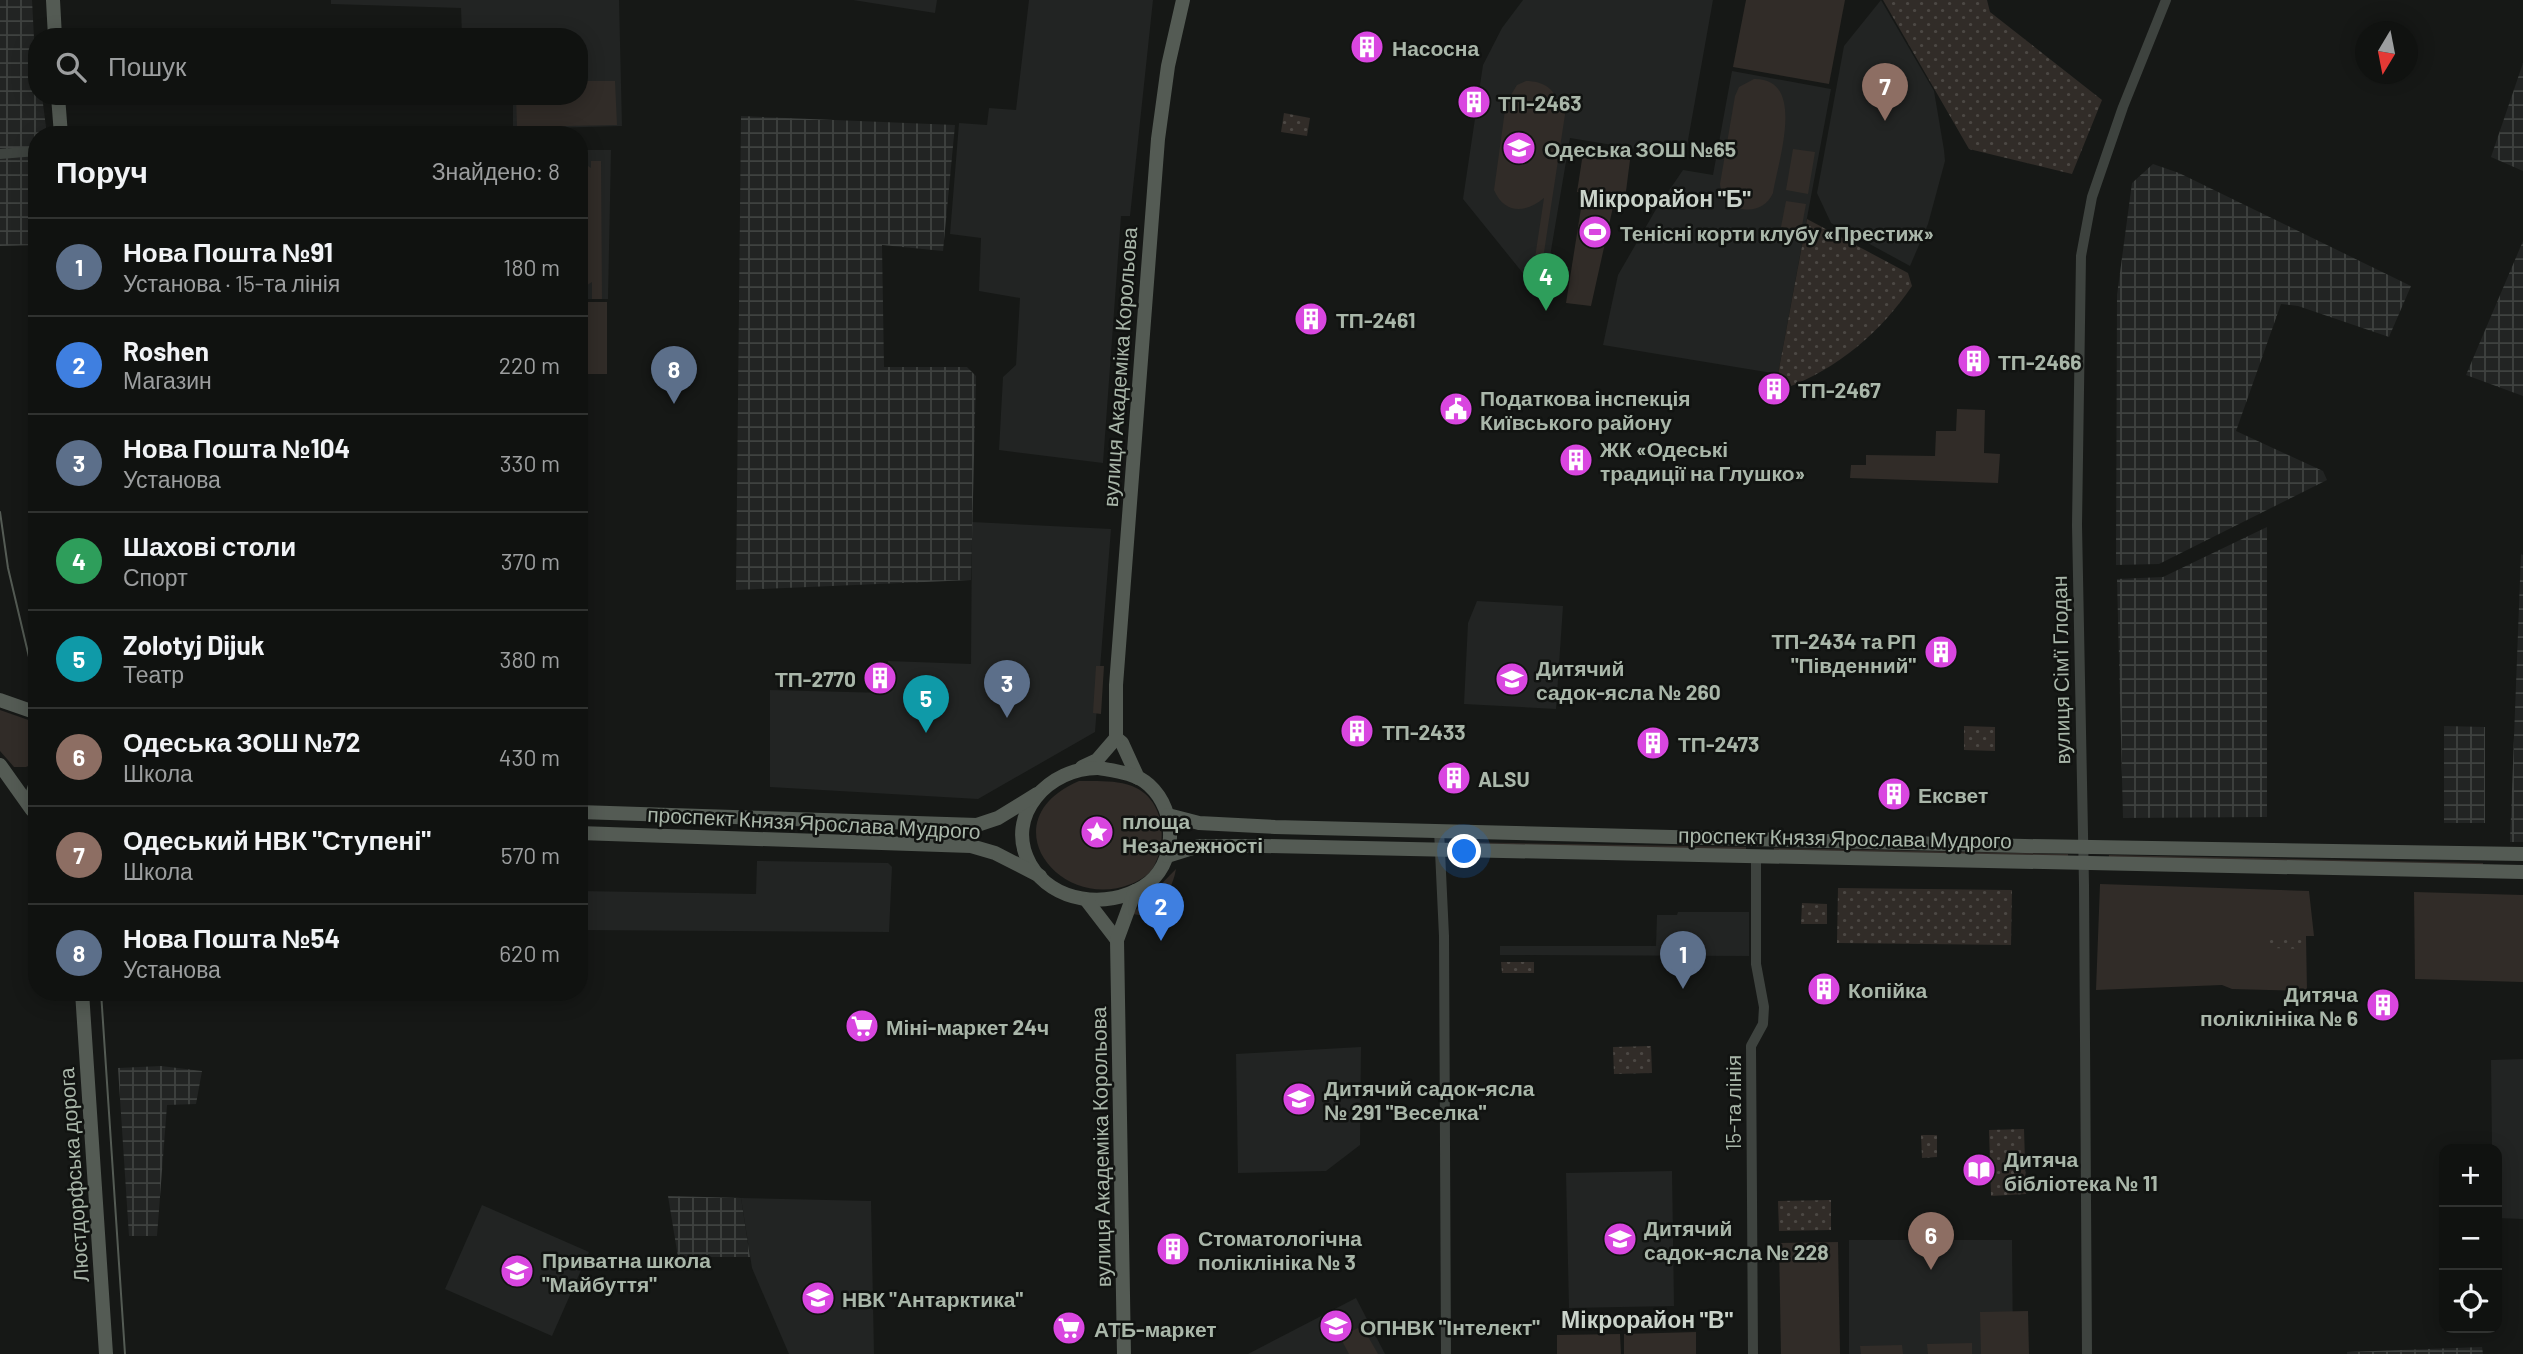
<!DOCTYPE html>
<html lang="uk">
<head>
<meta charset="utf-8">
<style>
  :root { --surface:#101210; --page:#191b19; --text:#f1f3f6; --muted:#9c9e9f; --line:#303230; --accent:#0f766e }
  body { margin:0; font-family:Barlow,sans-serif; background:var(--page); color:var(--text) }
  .controls { position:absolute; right:21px; bottom:21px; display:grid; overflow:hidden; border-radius:14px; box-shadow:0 4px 18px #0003 }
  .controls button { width:63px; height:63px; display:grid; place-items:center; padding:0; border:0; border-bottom:2px solid var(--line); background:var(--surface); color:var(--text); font:35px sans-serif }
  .compass { position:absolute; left:2355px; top:21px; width:63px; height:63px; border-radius:50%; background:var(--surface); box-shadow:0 4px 18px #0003; rotate:190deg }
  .you { position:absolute; left:1465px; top:852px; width:24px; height:24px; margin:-18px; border:5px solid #fff; border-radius:50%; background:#1a73e8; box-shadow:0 0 0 10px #1a73e833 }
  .badge { display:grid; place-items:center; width:46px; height:46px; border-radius:50%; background:var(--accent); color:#fff; font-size:23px; font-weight:700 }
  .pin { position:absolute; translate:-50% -58px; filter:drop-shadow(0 2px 4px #0008) }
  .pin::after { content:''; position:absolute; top:37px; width:24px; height:21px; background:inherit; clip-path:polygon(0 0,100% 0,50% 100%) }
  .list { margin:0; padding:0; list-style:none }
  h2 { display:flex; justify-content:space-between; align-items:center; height:91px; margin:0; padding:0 28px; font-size:30px }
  h2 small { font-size:23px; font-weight:400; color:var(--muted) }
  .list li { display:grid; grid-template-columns:46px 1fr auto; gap:21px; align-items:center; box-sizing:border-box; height:98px; padding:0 28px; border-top:2px solid var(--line) }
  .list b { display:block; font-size:26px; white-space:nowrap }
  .list p { margin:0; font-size:23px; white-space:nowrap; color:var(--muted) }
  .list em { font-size:23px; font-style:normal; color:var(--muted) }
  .icon { flex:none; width:38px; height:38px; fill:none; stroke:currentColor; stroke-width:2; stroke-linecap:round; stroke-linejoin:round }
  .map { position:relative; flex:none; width:2523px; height:1354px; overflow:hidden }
  .search { position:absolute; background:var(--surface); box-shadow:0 4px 18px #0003; left:28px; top:28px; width:560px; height:77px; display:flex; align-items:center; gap:18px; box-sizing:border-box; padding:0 24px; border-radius:28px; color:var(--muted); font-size:26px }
  .panel { position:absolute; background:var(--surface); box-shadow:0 4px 18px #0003; left:28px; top:126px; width:560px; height:875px; border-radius:28px }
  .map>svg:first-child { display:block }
  .built { fill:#222423 }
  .industrial { fill:url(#industrial-grid) }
  .grass { fill:#312c28 }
  .park { fill:url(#park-dots) }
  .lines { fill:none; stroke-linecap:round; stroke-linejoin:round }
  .minor { stroke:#3e433f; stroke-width:10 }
  .major { stroke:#545b54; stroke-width:14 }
  .tram { stroke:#545b54; stroke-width:2 }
  .labels { text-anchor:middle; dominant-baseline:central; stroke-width:5; stroke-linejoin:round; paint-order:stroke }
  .poi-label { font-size:21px; font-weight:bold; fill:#a9b6a9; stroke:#111311; text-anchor:start }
  .street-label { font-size:21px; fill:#a9b6a9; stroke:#111311 }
  .neighbourhood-label { font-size:23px; font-weight:bold; fill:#cad3ca; stroke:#111311 }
</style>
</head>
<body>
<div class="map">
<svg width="2523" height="1354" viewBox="0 0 2523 1354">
  <defs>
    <pattern id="industrial-grid" width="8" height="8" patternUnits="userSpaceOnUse" patternTransform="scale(1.75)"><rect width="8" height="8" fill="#222423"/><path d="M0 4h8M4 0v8" fill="none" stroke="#3f4240"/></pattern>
    <pattern id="park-dots" width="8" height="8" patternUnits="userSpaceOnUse" patternTransform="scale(1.75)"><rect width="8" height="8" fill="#312c28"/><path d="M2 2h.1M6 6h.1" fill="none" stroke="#4c4844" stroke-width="1.8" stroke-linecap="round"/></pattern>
  </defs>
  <rect width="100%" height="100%" fill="#161816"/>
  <g class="built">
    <polygon points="331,0 619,0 622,126 513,129 513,96 579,96 579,37 462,37 461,8 331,4"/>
    <polygon points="853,0 937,0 935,13"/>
    <polygon points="1029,0 1153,0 1130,216 1121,216 1103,463 999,450 1003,377 1016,365 1020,298 979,291 981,238 950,234 959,123 987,125 989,108 1016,110"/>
    <polygon points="1523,0 1713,0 1685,157 1570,138 1543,298 1463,199 1483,65 1502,28"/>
    <polygon points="1881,0 1934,91 1944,150 1945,161 1928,224 1910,266 1831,223 1817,193 1844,46"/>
    <polygon points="1732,71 1831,89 1778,374 1603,345 1618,275 1655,211 1683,170 1713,175"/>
    <polygon points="579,150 611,150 608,299 579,299"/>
    <polygon points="972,522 1111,529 1095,732 978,799 770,787 770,690 887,693 888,661 971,664"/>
    <polygon points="1477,601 1563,606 1556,709 1464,704 1468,623"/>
    <polygon points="757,861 888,863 892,867 889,932 579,930 579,891 756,894"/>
    <polygon points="1678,912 1749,912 1749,956 1500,955 1500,946 1656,946 1657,915 1677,915"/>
    <polygon points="1361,1047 1360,1145 1326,1171 1238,1173 1236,1054"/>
    <polygon points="2523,1059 2523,1219 2497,1218 2497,1149 2492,1149 2491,1060"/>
    <polygon points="1672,1171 1674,1306 1569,1308 1566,1173"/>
    <polygon points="741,1198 871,1201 874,1354 789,1354 752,1268"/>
    <polygon points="482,1205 589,1252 552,1336 445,1289"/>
    <polygon points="1849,1240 2012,1240 2013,1354 1849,1354"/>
    <polygon points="1356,1298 1385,1354 1248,1354"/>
  </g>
  <g class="industrial">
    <polygon points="0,0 32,0 37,96 42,96 47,135 37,135 37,245 0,246"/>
    <polygon points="2523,63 2523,171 2491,157"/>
    <polygon points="741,116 955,125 943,251 882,245 884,367 967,367 976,376 971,580 736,590"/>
    <polygon points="2153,164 2179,173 2411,286 2389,337 2298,306 2281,304 2236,431 2323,471 2327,480 2159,564 2116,565 2117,295 2132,183"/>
    <polygon points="2523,241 2523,396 2466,375"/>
    <polygon points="2267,527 2267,817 2123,818 2117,579 2163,577"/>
    <polygon points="2521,554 2523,555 2523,842 2510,842"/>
    <polygon points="2444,726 2485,727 2485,823 2444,823"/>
    <polygon points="161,1066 202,1071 196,1104 167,1105 157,1236 129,1236 118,1068"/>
    <polygon points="668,1196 741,1198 750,1257 678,1257"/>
    <polygon points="2482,1347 2483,1354 2347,1354 2347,1352"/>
  </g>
  <g class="grass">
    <polygon points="1746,0 1845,0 1829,84 1733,67"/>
    <path d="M1754,79C1807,78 1778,161 1773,193C1761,220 1723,212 1720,184L1735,96L1739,87Z"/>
    <polygon points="579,81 615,81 617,125 517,127 516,96 579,96"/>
    <path d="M1526,81C1543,81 1557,89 1558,107L1566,108L1541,272L1533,271L1544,198C1526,213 1505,215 1494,190L1506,103L1517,85Z"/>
    <polygon points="1793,149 1815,152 1808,194 1786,190"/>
    <polygon points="1583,153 1630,160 1625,199 1577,192"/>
    <polygon points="579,160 591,168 591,161 601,161 602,299 592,299 592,282 579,290"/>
    <polygon points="1786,201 1806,204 1801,231 1781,227"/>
    <polygon points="1582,202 1613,207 1591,306 1566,303"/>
    <rect x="579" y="302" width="28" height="72"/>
    <polygon points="1957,409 1985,410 1984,453 2000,454 1998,483 1850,478 1851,465 1866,465 1866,455 1935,456 1936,431 1956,431"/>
    <polygon points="1096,666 1104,666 1101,714 1093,713"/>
    <polygon points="0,710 37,723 37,762 26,767 14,767 0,751"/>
    <path d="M1079,781C1096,781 1116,780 1132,786C1163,798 1168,837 1155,864C1151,874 1141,880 1131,884C1059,913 988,820 1079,781Z"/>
    <polygon points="1455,842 1746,847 1746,852 1455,847"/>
    <polygon points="1774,848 2068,854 2068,859 1774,852"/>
    <polygon points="2109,855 2483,863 2483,867 2109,860"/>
    <path d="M1176,869C1172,891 1162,901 1146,916L1132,914Z"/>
    <polygon points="2100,884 2309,891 2314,936 2306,936 2307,991 2232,989 2222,985 2096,990"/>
    <polygon points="2414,892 2523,895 2523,982 2415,979"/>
    <polygon points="1838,1242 1840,1354 1781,1354 1779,1243"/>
    <polygon points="2028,1311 2029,1354 1981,1354 1980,1312"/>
    <polygon points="1362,1326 1378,1354 1349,1354 1340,1337"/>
    <polygon points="1696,1332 1696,1354 1624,1354 1624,1334"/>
    <polygon points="1620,1334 1621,1354 1557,1354 1557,1335"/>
    <polygon points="1972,1343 1972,1354 1928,1354 1927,1344"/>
    <polygon points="1902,1345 1903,1354 1861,1354 1860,1346"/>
  </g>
  <g class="park">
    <polygon points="1883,0 1987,0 1990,12 2102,100 2072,174 1969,149"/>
    <polygon points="1284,113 1310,118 1307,136 1281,132"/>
    <path d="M1807,219L1908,273L1912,286C1881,332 1837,369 1786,388L1778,374Z"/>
    <polygon points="1964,726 1995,727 1995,751 1964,750"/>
    <polygon points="1838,888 2012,890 2011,945 1837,943"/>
    <polygon points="1802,903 1827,904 1827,924 1801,924"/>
    <polygon points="2257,937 2304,937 2304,949 2272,948"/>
    <polygon points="1501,962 1534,962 1534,973 1502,973"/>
    <polygon points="1651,1046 1652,1073 1614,1074 1613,1047"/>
    <polygon points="2024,1129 2026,1194 1991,1196 1989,1130"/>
    <polygon points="1921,1135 1937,1135 1937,1157 1922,1158"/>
    <polygon points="1831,1200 1831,1230 1779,1231 1778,1201"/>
  </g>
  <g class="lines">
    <g class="minor">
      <polyline points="0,154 37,151"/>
      <polyline points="1439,830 1444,936 1446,1354"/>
      <polyline points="1753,1354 1751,1046 1763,1024 1764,1007 1756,964 1756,856"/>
      <polyline points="2087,1354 2084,885 2077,525 2081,256 2092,197 2123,107 2166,0"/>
    </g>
    <g class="major">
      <polyline points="53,0 55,37"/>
      <polyline points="58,96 61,135"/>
      <polyline points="0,700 37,713"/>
      <polyline points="1116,738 1122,743 1138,778"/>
      <polyline points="0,765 32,810"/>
      <polyline points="1082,767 1097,760 1116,738 1116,685 1158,139 1168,66 1183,0"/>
      <path d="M1099,768C1116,771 1136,773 1149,785C1178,811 1178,865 1143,887C1107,909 1053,903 1030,864C1003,815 1050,767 1099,768Z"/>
      <polyline points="37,779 31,799 37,820"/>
      <polyline points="579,812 977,825 998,818 1037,794"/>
      <polyline points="1168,815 1199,823 1275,827 2025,846 2523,854"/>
      <polyline points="579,833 971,846 995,853 1040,876"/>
      <polyline points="1167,856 1199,846 1264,846 2523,872"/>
      <polyline points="1087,901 1117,940"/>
      <polyline points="82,992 106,1354"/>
      <polyline points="1124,1354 1117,940 1135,891"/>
    </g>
    <g class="tram">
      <polyline points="0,512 8,568 37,691"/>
      <polyline points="30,683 37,714"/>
      <polyline points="101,992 125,1354"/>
    </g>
  </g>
  <defs>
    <symbol id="building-disc" viewBox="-11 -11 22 22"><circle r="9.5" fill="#d946e0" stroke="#111311"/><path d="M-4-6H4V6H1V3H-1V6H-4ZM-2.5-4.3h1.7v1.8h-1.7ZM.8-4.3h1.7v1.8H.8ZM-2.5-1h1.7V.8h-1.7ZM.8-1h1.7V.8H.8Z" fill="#fff"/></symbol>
    <symbol id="school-disc" viewBox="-11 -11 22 22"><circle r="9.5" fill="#d946e0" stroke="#111311"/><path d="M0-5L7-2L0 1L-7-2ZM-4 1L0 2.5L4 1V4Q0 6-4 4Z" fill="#fff"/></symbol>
    <symbol id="stadium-disc" viewBox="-11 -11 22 22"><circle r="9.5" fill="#d946e0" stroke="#111311"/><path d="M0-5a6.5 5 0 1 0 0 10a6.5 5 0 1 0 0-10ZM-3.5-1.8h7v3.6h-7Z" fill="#fff"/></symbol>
    <symbol id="civic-disc" viewBox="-11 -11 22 22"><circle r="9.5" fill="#d946e0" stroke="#111311"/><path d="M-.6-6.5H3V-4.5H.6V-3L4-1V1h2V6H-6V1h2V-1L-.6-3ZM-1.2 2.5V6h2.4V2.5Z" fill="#fff"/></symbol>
    <symbol id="sight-disc" viewBox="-11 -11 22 22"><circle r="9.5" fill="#d946e0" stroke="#111311"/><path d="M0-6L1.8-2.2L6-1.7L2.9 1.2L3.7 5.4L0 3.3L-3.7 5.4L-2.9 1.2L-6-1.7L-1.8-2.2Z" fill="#fff"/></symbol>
    <symbol id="supermarket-disc" viewBox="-11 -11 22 22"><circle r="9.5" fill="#d946e0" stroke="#111311"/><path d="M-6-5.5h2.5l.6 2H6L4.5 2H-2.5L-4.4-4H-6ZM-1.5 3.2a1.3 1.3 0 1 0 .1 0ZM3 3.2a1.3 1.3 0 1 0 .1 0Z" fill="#fff"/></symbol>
    <symbol id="library-disc" viewBox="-11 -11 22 22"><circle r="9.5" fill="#d946e0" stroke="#111311"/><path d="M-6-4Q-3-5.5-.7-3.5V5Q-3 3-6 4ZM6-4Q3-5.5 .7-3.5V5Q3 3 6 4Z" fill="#fff"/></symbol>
  </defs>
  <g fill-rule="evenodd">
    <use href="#building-disc" x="1348" y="28" width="38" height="38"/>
    <use href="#building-disc" x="1455" y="83" width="38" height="38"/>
    <use href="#school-disc" x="1500" y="129" width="38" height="38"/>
    <use href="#stadium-disc" x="1576" y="213" width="38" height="38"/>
    <use href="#building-disc" x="1292" y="300" width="38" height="38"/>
    <use href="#building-disc" x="1955" y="342" width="38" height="38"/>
    <use href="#building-disc" x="1755" y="370" width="38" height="38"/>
    <use href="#civic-disc" x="1437" y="390" width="38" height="38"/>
    <use href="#building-disc" x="1557" y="441" width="38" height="38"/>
    <use href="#building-disc" x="1922" y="633" width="38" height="38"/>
    <use href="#building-disc" x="861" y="659" width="38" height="38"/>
    <use href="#school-disc" x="1493" y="660" width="38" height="38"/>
    <use href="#building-disc" x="1338" y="712" width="38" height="38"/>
    <use href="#building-disc" x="1634" y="724" width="38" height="38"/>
    <use href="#building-disc" x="1435" y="759" width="38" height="38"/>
    <use href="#building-disc" x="1875" y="775" width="38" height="38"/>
    <use href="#sight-disc" x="1078" y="813" width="38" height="38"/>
    <use href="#building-disc" x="1805" y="970" width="38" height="38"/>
    <use href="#building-disc" x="2364" y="986" width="38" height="38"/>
    <use href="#supermarket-disc" x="843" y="1007" width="38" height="38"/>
    <use href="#school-disc" x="1280" y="1080" width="38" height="38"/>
    <use href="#library-disc" x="1960" y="1151" width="38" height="38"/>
    <use href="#school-disc" x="1601" y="1220" width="38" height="38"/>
    <use href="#building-disc" x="1154" y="1230" width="38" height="38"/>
    <use href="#school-disc" x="498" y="1252" width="38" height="38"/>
    <use href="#school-disc" x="799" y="1279" width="38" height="38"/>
    <use href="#school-disc" x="1317" y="1307" width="38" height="38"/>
    <use href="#supermarket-disc" x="1050" y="1309" width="38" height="38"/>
  </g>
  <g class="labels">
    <g class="poi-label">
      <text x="1392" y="47">Насосна</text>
      <text x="1498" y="102">ТП-2463</text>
      <text x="1544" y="148">Одеська ЗОШ №65</text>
      <text x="1620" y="232">Тенісні корти клубу «Престиж»</text>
      <text x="1336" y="319">ТП-2461</text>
      <text x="1998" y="361">ТП-2466</text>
      <text x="1798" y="389">ТП-2467</text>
      <text x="1480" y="397">Податкова інспекція<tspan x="1480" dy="24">Київського району</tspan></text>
      <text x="1600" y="448">ЖК «Одеські<tspan x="1600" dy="24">традиції на Глушко»</tspan></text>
      <text x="1916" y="640" text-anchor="end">ТП-2434 та РП<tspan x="1916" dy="24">"Південний"</tspan></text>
      <text x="1536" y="667">Дитячий<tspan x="1536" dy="24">садок-ясла № 260</tspan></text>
      <text x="856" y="678" text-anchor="end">ТП-2770</text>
      <text x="1382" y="731">ТП-2433</text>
      <text x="1678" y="743">ТП-2473</text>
      <text x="1478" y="778">ALSU</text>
      <text x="1918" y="794">Ексвет</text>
      <text x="1122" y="820">площа<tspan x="1122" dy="24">Незалежності</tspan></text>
      <text x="1848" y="989">Копійка</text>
      <text x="2358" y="993" text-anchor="end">Дитяча<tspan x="2358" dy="24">поліклініка № 6</tspan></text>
      <text x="886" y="1026">Міні-маркет 24ч</text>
      <text x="1324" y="1087">Дитячий садок-ясла<tspan x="1324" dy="24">№ 291 "Веселка"</tspan></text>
      <text x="2004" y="1158">Дитяча<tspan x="2004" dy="24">бібліотека № 11</tspan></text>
      <text x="1644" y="1227">Дитячий<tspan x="1644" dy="24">садок-ясла № 228</tspan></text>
      <text x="1198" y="1237">Стоматологічна<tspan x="1198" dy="24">поліклініка № 3</tspan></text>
      <text x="542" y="1259">Приватна школа<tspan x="542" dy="24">"Майбуття"</tspan></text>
      <text x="842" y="1298">НВК "Антарктика"</text>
      <text x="1360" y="1326">ОПНВК "Інтелект"</text>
      <text x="1094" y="1328">АТБ-маркет</text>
    </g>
    <g class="street-label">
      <text transform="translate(1119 367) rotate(-86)">вулиця Академіка Корольова</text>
      <text transform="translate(2060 670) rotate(-91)">вулиця Сім'ї Глодан</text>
      <text transform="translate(814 822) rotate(3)">проспект Князя Ярослава Мудрого</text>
      <text transform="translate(1845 837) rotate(1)">проспект Князя Ярослава Мудрого</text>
      <text transform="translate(1732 1103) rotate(-90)">15-та лінія</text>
      <text transform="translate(1100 1147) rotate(-91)">вулиця Академіка Корольова</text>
      <text transform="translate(73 1175) rotate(-94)">Люстдорфська дорога</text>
    </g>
    <g class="neighbourhood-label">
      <text x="1665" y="198">Мікрорайон "Б"</text>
      <text x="1647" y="1319">Мікрорайон "В"</text>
    </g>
  </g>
</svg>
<div class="controls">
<button>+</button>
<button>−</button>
<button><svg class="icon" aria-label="locate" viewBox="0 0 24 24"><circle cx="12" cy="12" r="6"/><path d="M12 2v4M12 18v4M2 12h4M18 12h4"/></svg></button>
</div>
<svg class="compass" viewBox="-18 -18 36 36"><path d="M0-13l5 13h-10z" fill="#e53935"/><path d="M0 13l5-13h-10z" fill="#9c9e9f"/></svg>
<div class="you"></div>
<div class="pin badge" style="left:1683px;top:989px;background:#5c6f8a">1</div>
<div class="pin badge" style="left:1161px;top:941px;background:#3f7fe0">2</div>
<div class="pin badge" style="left:1007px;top:718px;background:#5c6f8a">3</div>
<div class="pin badge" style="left:1546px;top:311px;background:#2e9e5b">4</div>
<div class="pin badge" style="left:926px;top:733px;background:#0f9aa8">5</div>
<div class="pin badge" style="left:1931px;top:1270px;background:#8d6e63">6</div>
<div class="pin badge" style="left:1885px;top:121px;background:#8d6e63">7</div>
<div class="pin badge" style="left:674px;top:404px;background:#5c6f8a">8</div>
<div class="search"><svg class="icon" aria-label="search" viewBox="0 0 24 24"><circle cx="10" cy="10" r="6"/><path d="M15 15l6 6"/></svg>Пошук</div>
<section class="panel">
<h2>Поруч<small>Знайдено: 8</small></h2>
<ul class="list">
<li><span class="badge" style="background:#5c6f8a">1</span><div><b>Нова Пошта №91</b><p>Установа · 15-та лінія</p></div><em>180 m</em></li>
<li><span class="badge" style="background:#3f7fe0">2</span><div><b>Roshen</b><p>Магазин</p></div><em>220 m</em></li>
<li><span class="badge" style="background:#5c6f8a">3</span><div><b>Нова Пошта №104</b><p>Установа</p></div><em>330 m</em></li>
<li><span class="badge" style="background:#2e9e5b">4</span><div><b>Шахові столи</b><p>Спорт</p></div><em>370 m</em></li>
<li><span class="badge" style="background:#0f9aa8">5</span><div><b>Zolotyj Dijuk</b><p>Театр</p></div><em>380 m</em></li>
<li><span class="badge" style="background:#8d6e63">6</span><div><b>Одеська ЗОШ №72</b><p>Школа</p></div><em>430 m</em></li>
<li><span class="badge" style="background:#8d6e63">7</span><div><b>Одеський НВК &quot;Ступені&quot;</b><p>Школа</p></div><em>570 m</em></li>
<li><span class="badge" style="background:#5c6f8a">8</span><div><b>Нова Пошта №54</b><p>Установа</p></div><em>620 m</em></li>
</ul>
</section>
</div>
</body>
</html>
